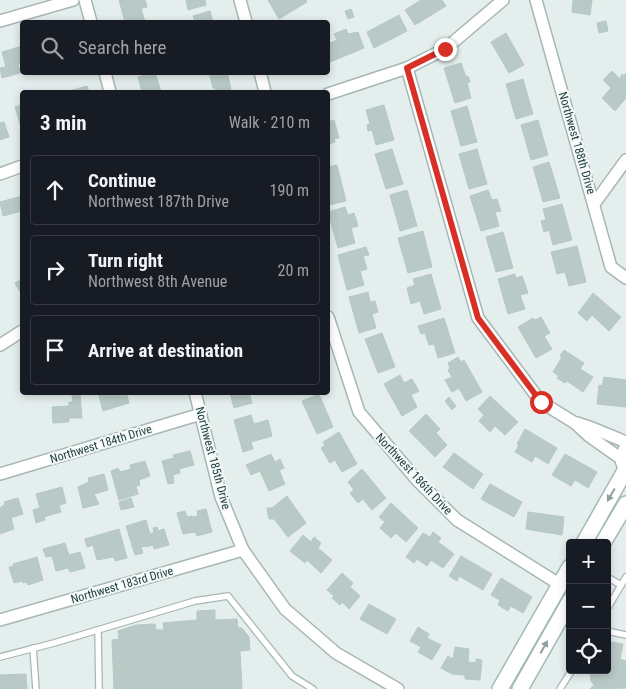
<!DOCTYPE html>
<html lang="en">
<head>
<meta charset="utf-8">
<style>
  :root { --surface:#171b24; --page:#242831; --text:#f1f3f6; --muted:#9ea1a6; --line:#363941 }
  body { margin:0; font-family:"Roboto Condensed",sans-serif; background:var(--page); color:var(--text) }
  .controls { position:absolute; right:15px; bottom:15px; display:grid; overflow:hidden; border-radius:5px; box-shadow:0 2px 8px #0003 }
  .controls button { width:45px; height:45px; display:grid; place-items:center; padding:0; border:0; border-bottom:1px solid var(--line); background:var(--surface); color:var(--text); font:25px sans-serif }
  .stop { position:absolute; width:15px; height:15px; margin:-11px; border:4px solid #d93025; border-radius:50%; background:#fff }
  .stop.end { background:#d93025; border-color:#fff; box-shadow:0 1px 5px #0008 }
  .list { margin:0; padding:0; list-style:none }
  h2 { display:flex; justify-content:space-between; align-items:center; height:65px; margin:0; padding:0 20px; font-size:21px }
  h2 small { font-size:16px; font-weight:400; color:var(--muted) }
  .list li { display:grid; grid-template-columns:32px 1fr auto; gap:15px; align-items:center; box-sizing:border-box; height:70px; margin:0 10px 10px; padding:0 10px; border:1px solid var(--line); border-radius:5px }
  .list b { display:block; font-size:19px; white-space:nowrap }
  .list p { margin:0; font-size:16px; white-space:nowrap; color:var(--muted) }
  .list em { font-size:16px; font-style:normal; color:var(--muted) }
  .icon { flex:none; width:28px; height:28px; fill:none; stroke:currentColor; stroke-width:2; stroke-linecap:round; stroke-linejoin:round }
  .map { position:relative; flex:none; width:626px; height:689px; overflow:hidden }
  .search { position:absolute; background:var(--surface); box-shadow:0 2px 8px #0003; left:20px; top:20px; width:310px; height:55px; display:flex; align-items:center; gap:12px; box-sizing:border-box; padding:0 18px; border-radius:5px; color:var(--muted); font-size:19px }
  .panel { position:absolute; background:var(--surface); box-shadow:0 2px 8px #0003; left:20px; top:90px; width:310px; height:305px; border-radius:5px }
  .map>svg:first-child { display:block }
  .building { fill:#b8c9c6; stroke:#b5c9c5 }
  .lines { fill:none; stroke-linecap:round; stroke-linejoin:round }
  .lane-casing { stroke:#a6b7b5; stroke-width:8 }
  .street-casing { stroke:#a6b7b5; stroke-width:14 }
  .secondary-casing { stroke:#a1bbb8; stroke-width:18 }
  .lane { stroke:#fff; stroke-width:5.5 }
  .street { stroke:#fff; stroke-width:11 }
  .secondary { stroke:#fff; stroke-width:15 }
  .oneway { fill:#90a0a0 }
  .route { stroke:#d93025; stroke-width:6 }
  .labels { text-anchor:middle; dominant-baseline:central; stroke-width:4; stroke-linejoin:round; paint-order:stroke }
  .street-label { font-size:12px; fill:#214240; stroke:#f5faf9 }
</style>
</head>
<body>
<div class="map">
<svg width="626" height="689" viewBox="0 0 626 689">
  <rect width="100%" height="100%" fill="#e4eeec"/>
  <g class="building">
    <polygon points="119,0 145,0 147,7 141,8 145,22 125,22"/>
    <polygon points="186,0 205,0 206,5 188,10"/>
    <polygon points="268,0 306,0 307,2 279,19"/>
    <polygon points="421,0 442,0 446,6 415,25 405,10"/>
    <polygon points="573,0 592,0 590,15 572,12"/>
    <polygon points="351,9 354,17 348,19 345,11"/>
    <polygon points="210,11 213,22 195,22 193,16"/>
    <polygon points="399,15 407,31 374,48 367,32"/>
    <polygon points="606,21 608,31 599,33 597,23"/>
    <polygon points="346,29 348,34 358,32 364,48 330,62 328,55 328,44 337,40 334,34"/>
    <polygon points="506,33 524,65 509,73 491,42"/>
    <polygon points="22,46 22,63 18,64 20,73 2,78 0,68 6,67 2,52"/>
    <polygon points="461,63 466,77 468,76 470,82 467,83 471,98 455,103 444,68"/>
    <polygon points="612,71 620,79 622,74 623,76 626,73 626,98 615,111 602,98 611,88 603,80"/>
    <polygon points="155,72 161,92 142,92 138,77"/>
    <polygon points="209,72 227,72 231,89 216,92 215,88 213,88"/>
    <polygon points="523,79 533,114 516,119 506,84"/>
    <polygon points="87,86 89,92 65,92"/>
    <polygon points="22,105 22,130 15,107"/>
    <polygon points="384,105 394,140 376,145 372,130 368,131 367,125 370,124 366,110"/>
    <polygon points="467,106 477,142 461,146 451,111"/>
    <polygon points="334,120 339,138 334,139 335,142 328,144 328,122"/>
    <polygon points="538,120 548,155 531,160 521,125"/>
    <polygon points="4,122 9,137 0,140 0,123"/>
    <polygon points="392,149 403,184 386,189 375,154"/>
    <polygon points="477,149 487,184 469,189 459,154"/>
    <polygon points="549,162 560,198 543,202 533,167"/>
    <polygon points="337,165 346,201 329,205 328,167"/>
    <polygon points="407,190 417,226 400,231 390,195"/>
    <polygon points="488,190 492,200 497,199 501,211 495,212 499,226 481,231 470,196"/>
    <polygon points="22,196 22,211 3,216 0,202"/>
    <polygon points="562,204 572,240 553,245 549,230 544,232 541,221 546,220 543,209"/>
    <polygon points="345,207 348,215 354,213 358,226 351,228 355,243 338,248 328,212"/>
    <polygon points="423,231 432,267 408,273 398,238"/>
    <polygon points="503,232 513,268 496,272 486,237"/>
    <polygon points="577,246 586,282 569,286 565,272 557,274 551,252"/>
    <polygon points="366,247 369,255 363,256 367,269 360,271 364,285 347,290 338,255"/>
    <polygon points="431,274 441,309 424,314 420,301 411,304 407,288 415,285 413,279"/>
    <polygon points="515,274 516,278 522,276 528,293 520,295 525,309 508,314 498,279"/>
    <polygon points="22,279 22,295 15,283"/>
    <polygon points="368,292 370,302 375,301 378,312 372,314 376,328 359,333 349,297"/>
    <polygon points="593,293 621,317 609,331 592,315 587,321 578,313"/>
    <polygon points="541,317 550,333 544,336 552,349 536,358 518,327 533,318 535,320"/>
    <polygon points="444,318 455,353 438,358 434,344 429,345 425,333 421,334 418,326"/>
    <polygon points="382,333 395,367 378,373 365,339"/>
    <polygon points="564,350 584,363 580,369 593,377 583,392 567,381 565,383 557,378 559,376 553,372 562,357 560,356"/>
    <polygon points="458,357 461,362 464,360 482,392 466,401 459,388 452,392 445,380 452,377 448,370 450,368 448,363"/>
    <polygon points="400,375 404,383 412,379 419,391 411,395 417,407 402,416 384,384"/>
    <polygon points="604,377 626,380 626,407 597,404 599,385 602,386"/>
    <polygon points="98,392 126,392 129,403 103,411"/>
    <polygon points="249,392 252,403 234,408 230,393"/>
    <polygon points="80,394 82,418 69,418 69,422 53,423 52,407 69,406 69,402 73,402 72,395"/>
    <polygon points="319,394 333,427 317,434 302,401"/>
    <polygon points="490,396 518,422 505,435 495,426 490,432 479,421 484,415 478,409"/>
    <polygon points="449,397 456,406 452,410 445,401"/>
    <polygon points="426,414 440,429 436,433 447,445 435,457 409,431"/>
    <polygon points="251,415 254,424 268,420 272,436 251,442 253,449 243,452 234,420"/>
    <polygon points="525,429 557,448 548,464 535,456 532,462 515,452 519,445 517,444"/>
    <polygon points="339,432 357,464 342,472 335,460 330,463 321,448 325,445 323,442"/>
    <polygon points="190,451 194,465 179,469 180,473 173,475 174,483 168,484 162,461 174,458 173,455"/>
    <polygon points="454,453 483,474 473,489 443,467"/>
    <polygon points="271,454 275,462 280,459 284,468 279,470 285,484 269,491 260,471 251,475 246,465"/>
    <polygon points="565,454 597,472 588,488 575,480 571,486 552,475"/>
    <polygon points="145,461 150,476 139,480 140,485 136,486 138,494 119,500 111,471 118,468 120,472 131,469 130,465"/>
    <polygon points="362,469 386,498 372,510 363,499 358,503 350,493 354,490 348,482"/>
    <polygon points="104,474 108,490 94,494 99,504 83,508 78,487 89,482 88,478"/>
    <polygon points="490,484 522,502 514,517 481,499"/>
    <polygon points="62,487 66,503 59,505 61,512 44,517 45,520 36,523 33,510 40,508 36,494"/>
    <polygon points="287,496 306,523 288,537 274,519 269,519 267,508 272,508"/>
    <polygon points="18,498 23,514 11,518 14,529 0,534 0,508 5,504 4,502"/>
    <polygon points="131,498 134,507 121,510 119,502"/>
    <polygon points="391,503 418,528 406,542 396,533 391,538 380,528 385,522 379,517"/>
    <polygon points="206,509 212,532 197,536 195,532 183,534 177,513 185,511 187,517 192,516 192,517 198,516 197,511"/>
    <polygon points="528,512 564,517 562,535 526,529"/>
    <polygon points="146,520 150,534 154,532 153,528 157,527 158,531 164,529 169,545 154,549 153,545 146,547 146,546 141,547 143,553 135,555 126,526"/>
    <polygon points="119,529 127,558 115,561 114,557 97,560 93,545 87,547 85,539"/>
    <polygon points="433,532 441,538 438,542 454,554 443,568 431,560 427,566 417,559 414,563 406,557 423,533 430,537"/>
    <polygon points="303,535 311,542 314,537 321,543 318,548 332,560 321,573 307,560 305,563 290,551"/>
    <polygon points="65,543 69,555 80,552 85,568 70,572 68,568 56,571 52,556 46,557 43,549"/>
    <polygon points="461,556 492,574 483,590 459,576 457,581 449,576"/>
    <polygon points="37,557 43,580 28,585 27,582 23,583 23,581 14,583 9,567 14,566 13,564"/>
    <polygon points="342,573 353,583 350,587 360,596 349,609 342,602 340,605 332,598 334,596 327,590"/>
    <polygon points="501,578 532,597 523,613 511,606 508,611 498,605 500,600 491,595"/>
    <polygon points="369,604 396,619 387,634 360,619"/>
    <polygon points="215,610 215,620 237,619 238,628 242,628 249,637 250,650 240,651 242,689 114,689 112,640 119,639 118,631 136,625 155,624 156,630 164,630 163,623 197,620 197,611"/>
    <polygon points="418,627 429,634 427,638 441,645 432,660 418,652 421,647 410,641"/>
    <polygon points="611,642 623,644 620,659 626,661 626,688 590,689 594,685 591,681 590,672 585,670 607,670 607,653"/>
    <polygon points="455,647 469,649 468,662 476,663 476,659 482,660 480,680 465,679 465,675 452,674 441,668 448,656 453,659"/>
    <polygon points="26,674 27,689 0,689 0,675"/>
  </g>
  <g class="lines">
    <defs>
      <g id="lane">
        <polyline points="607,577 621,585"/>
        <polyline points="607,609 626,577"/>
        <polyline points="98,630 99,689"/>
        <polyline points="607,631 626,635"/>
        <polyline points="33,648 36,689"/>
        <polyline points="0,657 54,643 195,601 228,596 292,676 313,689"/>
        <polyline points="560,689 572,670"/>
      </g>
      <g id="street">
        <polyline points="85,0 91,22"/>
        <polyline points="240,0 246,22"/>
        <polyline points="536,0 611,267 626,278"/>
        <polyline points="0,21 73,0"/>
        <polyline points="407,68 478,318 541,402 575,423 589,436 623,460"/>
        <polyline points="105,72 110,92"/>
        <polyline points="260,72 265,92"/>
        <polyline points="328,94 407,68 445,49 503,0"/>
        <polyline points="0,174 22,166"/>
        <polyline points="594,204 626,160"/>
        <polyline points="328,317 359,412 417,480 457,520 559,584"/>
        <polyline points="0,345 22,331"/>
        <polyline points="195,392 221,497 243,550 285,609 336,653 398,689"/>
        <polyline points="577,423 592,428 626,442"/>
        <polyline points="0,474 201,414"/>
        <polyline points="0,620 243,550"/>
      </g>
      <g id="secondary">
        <polyline points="626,450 623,460 626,469"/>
        <polyline points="584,543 626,469"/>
        <polyline points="603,543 626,504"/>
        <polyline points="500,689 570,567"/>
        <polyline points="520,689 570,601"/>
      </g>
    </defs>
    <use href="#lane" class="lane-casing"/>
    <use href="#street" class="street-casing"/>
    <use href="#secondary" class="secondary-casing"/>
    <use href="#lane" class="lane"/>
    <use href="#street" class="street"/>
    <use href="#secondary" class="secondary"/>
  </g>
  <defs><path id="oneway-solid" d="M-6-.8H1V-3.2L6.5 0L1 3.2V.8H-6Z" transform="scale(1.25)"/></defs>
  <g class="oneway">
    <use href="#oneway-solid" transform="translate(611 495) rotate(120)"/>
    <use href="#oneway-solid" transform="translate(544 647) rotate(-61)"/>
  </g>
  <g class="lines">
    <polyline class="route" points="445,49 407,68 478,318 541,402"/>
  </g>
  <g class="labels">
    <g class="street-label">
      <text transform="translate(577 143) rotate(74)">Northwest 188th Drive</text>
      <text transform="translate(101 444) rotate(-17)">Northwest 184th Drive</text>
      <text transform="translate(213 458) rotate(75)">Northwest 185th Drive</text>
      <text transform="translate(414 474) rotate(47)">Northwest 186th Drive</text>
      <text transform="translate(122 585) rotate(-16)">Northwest 183rd Drive</text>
    </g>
  </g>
</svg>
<div class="controls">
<button>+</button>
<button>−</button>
<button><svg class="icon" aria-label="locate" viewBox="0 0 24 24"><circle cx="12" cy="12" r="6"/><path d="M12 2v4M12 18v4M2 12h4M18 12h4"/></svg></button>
</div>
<div class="stop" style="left:541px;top:402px"></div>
<div class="stop end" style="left:445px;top:49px"></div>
<div class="search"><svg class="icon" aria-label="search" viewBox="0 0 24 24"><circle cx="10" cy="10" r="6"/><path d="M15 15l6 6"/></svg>Search here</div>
<section class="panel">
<h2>3 min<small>Walk · 210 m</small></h2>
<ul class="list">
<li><svg class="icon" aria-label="ahead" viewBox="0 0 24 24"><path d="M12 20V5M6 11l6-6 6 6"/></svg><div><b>Continue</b><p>Northwest 187th Drive</p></div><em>190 m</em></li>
<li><svg class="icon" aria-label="right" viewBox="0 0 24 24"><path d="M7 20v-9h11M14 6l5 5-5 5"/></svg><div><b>Turn right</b><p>Northwest 8th Avenue</p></div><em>20 m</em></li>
<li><svg class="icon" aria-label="arrive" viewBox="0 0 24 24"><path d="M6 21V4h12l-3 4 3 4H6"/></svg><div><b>Arrive at destination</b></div></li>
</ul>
</section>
</div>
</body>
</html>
